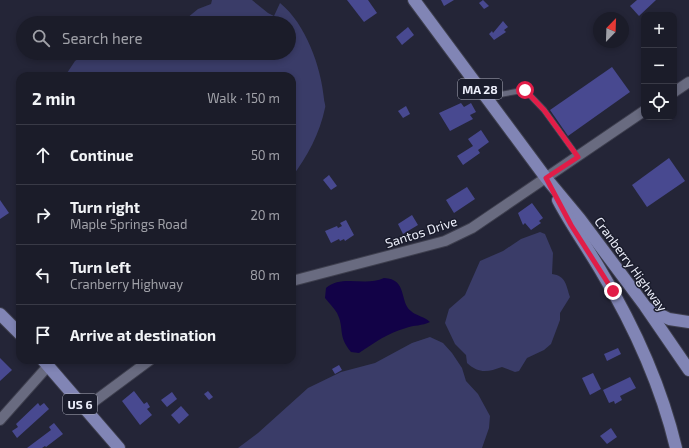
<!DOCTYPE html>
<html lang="en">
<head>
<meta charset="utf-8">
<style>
  :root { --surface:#1b1c29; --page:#282935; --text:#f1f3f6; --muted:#a0a1a8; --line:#393a46 }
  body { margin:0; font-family:"Exo 2",sans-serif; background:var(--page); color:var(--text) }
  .controls { position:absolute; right:12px; top:12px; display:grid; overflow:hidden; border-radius:8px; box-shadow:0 2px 6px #0003 }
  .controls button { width:36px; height:36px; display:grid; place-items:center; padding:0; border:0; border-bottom:1px solid var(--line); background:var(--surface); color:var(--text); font:20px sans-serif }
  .compass { position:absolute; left:593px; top:12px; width:36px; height:36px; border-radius:50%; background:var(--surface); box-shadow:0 2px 6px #0003; rotate:23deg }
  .stop { position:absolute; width:12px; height:12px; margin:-9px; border:3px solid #e11d48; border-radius:50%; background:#fff }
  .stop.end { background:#e11d48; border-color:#fff; box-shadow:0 1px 4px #0008 }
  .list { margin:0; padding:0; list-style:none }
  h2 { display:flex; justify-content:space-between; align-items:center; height:52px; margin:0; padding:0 16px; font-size:17px }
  h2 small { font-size:13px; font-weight:400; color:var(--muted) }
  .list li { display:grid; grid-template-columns:26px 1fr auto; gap:12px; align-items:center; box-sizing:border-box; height:60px; padding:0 16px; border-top:1px solid var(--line) }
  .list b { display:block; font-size:15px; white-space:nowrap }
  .list p { margin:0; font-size:13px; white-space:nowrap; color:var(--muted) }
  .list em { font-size:13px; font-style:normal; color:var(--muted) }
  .icon { flex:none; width:22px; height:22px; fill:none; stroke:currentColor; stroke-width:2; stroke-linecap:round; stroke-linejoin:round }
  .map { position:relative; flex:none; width:689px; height:448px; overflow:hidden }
  .search { position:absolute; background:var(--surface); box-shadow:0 2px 6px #0003; left:16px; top:16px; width:280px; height:44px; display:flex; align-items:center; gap:10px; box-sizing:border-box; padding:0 14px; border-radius:22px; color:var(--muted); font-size:15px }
  .panel { position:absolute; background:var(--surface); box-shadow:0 2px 6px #0003; left:16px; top:72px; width:280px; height:292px; border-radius:12px }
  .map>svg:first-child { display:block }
  .green { fill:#3a3c68 }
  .water { fill:#120247 }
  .building { fill:#484990 }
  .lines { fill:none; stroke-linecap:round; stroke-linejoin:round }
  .service-casing { stroke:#3e3f4e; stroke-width:7 }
  .minor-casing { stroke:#3e3f4e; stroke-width:12 }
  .primary-casing { stroke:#3e3f4e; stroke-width:14 }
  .service { stroke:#696b80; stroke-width:5 }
  .minor { stroke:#696b80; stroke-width:10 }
  .primary { stroke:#8185b5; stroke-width:12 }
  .route { stroke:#e11d48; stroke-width:5 }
  .labels { text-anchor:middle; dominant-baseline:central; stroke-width:3; stroke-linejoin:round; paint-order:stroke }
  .shield { fill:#1a1c2c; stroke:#adafbc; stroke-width:1 }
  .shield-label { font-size:12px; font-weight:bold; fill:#eceefa }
  .street-label { font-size:13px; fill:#eceefa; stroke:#1a1c2c }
</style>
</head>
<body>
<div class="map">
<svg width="689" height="448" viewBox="0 0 689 448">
  <rect width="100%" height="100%" fill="#242537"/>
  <g class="green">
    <path d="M212,0H252L268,13L274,16L280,3C306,24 321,67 324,99C324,102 326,105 325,108C320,133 307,157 292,177V76H65L75,61L86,53H289V23H181L198,9L211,4Z"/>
    <path d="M540,232L545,234L553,253L552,274C566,276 566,285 570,297L560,313V320L551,344L544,350L527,358L519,371L515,372L502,367C488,372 479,374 467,363L466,355L455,344L445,323L449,309L465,295L480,261L503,251L521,239Z"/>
    <polygon points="430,337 443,343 452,353 462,368 466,381 478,394 490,416 489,428 482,448 238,448 258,433 308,388 341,372 375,363 412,343"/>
  </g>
  <path class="water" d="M384,278C408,279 399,302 411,311C416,316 424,316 430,322C422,326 414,325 406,328C386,334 377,341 359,353L351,352C337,335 345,329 337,313C334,308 329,303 325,298L326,288C342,274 365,287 384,278Z"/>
  <g class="building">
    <polygon points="347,0 368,0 377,13 364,22"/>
    <polygon points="441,0 454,0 444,6"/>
    <polygon points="483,0 489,6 484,9 479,3"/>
    <polygon points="637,0 656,0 639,16 630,6"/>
    <polygon points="503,21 508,27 504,30 506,32 494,40 489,34 492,31 493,33"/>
    <polygon points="408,27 414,35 402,45 396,37"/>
    <polygon points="612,67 630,92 568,136 550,110"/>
    <polygon points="461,103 464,107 471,103 476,112 470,115 473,119 450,131 439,113"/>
    <polygon points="406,106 410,114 403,118 398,111"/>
    <polygon points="481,130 489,142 478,150 480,153 463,165 457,156 473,146 468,139"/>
    <polygon points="669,158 685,181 647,207 632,185"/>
    <polygon points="329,175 337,186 331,190 323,180"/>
    <polygon points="467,187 475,199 454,213 446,200"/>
    <polygon points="0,200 9,213 0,219"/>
    <polygon points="532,203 543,218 539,221 541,223 531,230 525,223 523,225 518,213"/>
    <polygon points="412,215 418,225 403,234 398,224"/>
    <polygon points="346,220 354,235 345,241 344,239 340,241 339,239 331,243 325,231 337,226 338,228 342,226 340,223"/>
    <polygon points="618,348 621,354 607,361 604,354"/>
    <polygon points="0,358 12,370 0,381"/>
    <polygon points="339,365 342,370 335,374 332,369"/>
    <polygon points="593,373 601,389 590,395 582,378"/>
    <polygon points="630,377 636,388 620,396 622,400 615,404 614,401 609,403 603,390"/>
    <polygon points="134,391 144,404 147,402 150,407 147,409 152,415 140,425 122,401"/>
    <polygon points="208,391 213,397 209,400 204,394"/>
    <polygon points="172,392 177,399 167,407 161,400"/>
    <polygon points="38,403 40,406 44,403 49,409 17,438 12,431 18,427 16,424"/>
    <polygon points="181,406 189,415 179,424 171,415"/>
    <polygon points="54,423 63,434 46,447 45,446 42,448 27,448 51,430 49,427"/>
    <polygon points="611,428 617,437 607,444 600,436"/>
  </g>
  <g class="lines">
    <defs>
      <polyline id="service" points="486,97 525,90 544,110 578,157"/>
      <g id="minor">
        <polyline points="674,92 689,82"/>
        <polyline points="292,281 445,241 472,228 644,111"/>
        <polyline points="84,409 150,360"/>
        <polyline points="0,420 48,366"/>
      </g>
      <g id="primary">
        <polyline points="414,0 546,178 580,219 645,306 689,370"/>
        <path d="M558,200C571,225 587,247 601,271C634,326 661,385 676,448"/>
        <polyline points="649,309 669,319 689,322"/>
        <polyline points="0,314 20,334"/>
        <polyline points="43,360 119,448"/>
      </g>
    </defs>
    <use href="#service" class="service-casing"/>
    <use href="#minor" class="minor-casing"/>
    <use href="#primary" class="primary-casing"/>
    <use href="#service" class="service"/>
    <use href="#minor" class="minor"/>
    <use href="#primary" class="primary"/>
  </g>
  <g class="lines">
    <polyline class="route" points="525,90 544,110 578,157 546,178 571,225 613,291"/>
  </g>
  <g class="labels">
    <g class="shield">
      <rect x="458" y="79" width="44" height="20" rx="3"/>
      <rect x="63" y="394" width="34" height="20" rx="3"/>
    </g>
    <g class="shield-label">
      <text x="480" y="89">MA 28</text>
      <text x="80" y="404">US 6</text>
    </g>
    <g class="street-label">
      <text transform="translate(421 232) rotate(-18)">Santos Drive</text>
      <text transform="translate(631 264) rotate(54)">Cranberry Highway</text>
    </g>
  </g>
</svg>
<div class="controls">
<button>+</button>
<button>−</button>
<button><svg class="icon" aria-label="locate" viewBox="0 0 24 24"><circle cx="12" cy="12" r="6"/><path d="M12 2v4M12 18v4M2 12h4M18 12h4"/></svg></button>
</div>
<svg class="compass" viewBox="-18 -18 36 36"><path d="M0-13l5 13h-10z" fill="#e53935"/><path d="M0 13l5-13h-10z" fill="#a0a1a8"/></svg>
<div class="stop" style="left:525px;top:90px"></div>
<div class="stop end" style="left:613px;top:291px"></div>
<div class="search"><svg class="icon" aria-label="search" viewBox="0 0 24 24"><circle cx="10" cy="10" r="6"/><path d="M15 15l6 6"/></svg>Search here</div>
<section class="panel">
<h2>2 min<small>Walk · 150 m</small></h2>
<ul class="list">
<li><svg class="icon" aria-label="ahead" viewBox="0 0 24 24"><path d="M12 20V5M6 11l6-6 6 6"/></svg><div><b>Continue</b></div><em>50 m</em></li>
<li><svg class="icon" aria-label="right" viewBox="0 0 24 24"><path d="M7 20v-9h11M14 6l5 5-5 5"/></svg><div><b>Turn right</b><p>Maple Springs Road</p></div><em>20 m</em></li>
<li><svg class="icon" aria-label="left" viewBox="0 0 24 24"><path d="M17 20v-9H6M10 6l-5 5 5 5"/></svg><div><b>Turn left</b><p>Cranberry Highway</p></div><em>80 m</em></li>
<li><svg class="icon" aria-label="arrive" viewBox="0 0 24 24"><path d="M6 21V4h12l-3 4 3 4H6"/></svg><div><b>Arrive at destination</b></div></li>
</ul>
</section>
</div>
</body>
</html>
